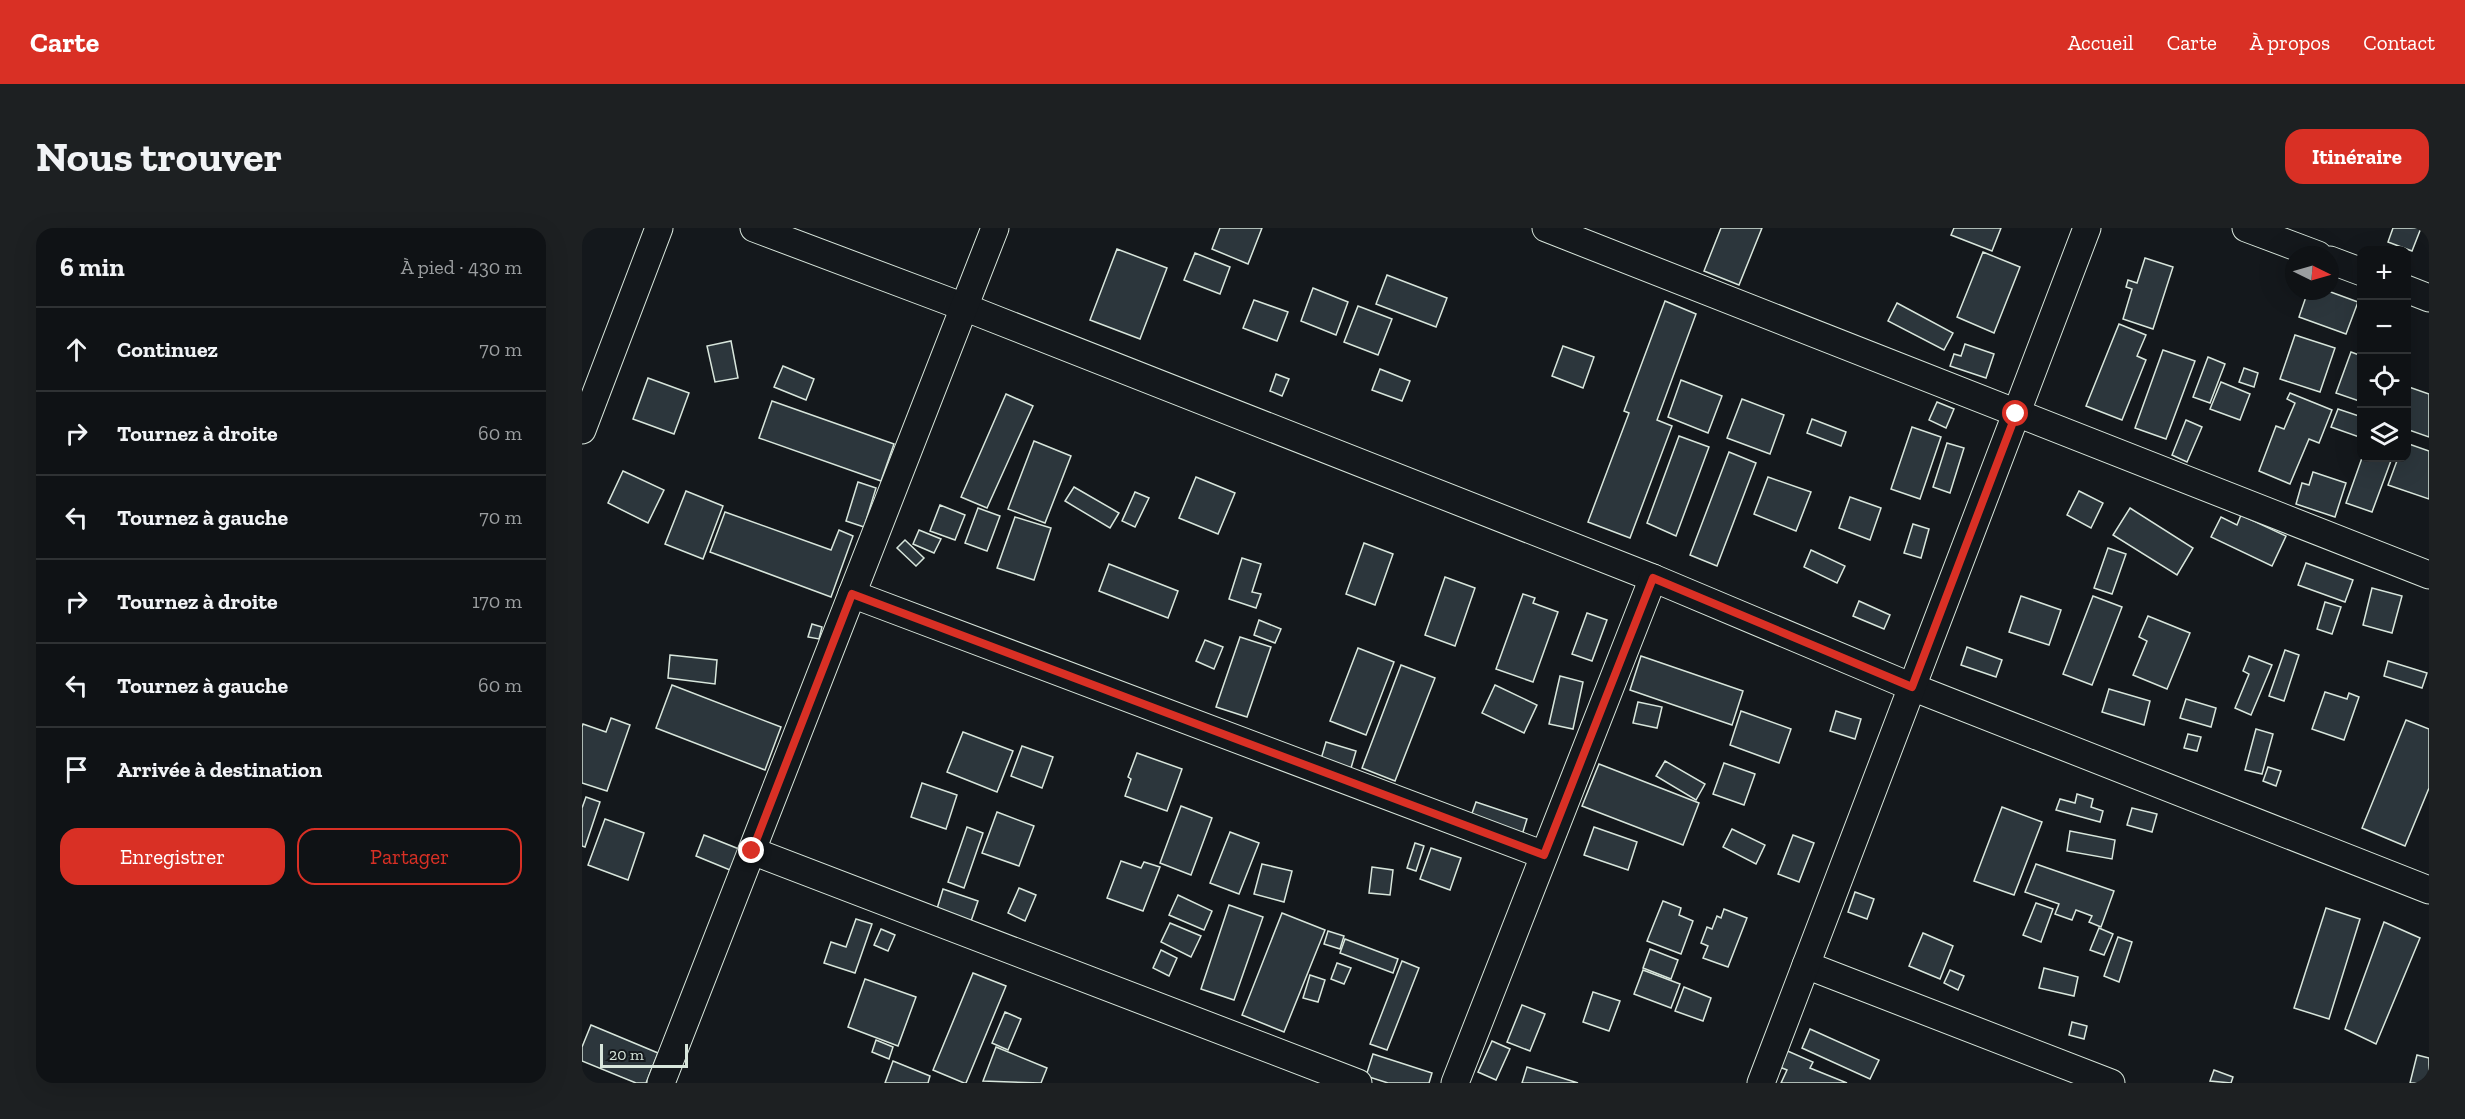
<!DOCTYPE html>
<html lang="fr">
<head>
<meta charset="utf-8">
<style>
  :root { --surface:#0f1215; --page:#1d2022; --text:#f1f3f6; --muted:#9b9ea0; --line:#2f3234; --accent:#d93025 }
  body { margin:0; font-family:"Zilla Slab",serif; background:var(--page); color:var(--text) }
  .controls { position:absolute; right:18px; top:18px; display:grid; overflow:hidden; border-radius:12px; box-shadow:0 6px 24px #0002 }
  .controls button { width:54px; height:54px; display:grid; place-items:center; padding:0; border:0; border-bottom:2px solid var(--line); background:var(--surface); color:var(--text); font:30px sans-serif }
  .compass { position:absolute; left:1703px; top:18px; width:54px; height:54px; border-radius:50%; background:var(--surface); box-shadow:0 6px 24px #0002; rotate:95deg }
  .scale { position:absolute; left:18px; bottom:15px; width:88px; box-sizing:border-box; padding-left:6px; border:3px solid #d8e6dc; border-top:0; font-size:16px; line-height:21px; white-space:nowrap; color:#d8e6dc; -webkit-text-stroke:4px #14181c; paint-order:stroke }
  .stop { position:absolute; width:18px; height:18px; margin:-14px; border:4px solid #d93025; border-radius:50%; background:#fff }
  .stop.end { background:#d93025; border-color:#fff; box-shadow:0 2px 6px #0008 }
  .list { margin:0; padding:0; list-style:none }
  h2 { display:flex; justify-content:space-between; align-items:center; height:78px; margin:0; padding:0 24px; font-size:26px }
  h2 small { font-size:20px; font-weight:400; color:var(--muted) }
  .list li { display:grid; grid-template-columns:39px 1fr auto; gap:18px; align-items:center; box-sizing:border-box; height:84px; padding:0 24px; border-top:2px solid var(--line) }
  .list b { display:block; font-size:22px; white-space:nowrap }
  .list em { font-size:20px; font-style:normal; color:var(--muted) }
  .actions { display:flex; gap:12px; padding:18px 24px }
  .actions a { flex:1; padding:14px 0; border:2px solid var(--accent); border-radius:18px; text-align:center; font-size:21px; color:var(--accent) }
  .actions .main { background:var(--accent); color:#fff }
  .icon { flex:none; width:33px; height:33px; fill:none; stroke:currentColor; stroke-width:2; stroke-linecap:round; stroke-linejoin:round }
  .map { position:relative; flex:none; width:1847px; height:855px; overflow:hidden; border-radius:18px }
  header { display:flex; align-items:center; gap:36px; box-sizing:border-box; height:84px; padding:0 30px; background:var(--accent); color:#fff }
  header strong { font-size:28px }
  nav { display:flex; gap:33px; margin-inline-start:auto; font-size:21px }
  .intro { display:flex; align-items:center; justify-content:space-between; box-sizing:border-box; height:144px; padding:0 36px }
  h1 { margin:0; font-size:42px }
  .button { padding:15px 27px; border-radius:18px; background:var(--accent); color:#fff; font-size:21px; font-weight:700 }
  main { display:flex; gap:36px; padding:0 36px }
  aside { flex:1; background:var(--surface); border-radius:18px; box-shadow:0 6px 24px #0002 }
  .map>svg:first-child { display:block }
  .building { fill:#2c363c; stroke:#d8e6dc; stroke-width:1.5 }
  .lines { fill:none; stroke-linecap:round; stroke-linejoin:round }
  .minor-casing { stroke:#d8e6dc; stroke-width:29 }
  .minor { stroke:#14181c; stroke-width:27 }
  .route { stroke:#d93025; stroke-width:8 }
</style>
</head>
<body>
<header>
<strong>Carte</strong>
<nav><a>Accueil</a><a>Carte</a><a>À propos</a><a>Contact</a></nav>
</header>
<div class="intro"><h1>Nous trouver</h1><a class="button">Itinéraire</a></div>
<main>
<aside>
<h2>6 min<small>À pied · 430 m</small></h2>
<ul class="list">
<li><svg class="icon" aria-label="ahead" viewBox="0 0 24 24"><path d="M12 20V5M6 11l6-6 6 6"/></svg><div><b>Continuez</b></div><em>70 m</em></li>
<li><svg class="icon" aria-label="right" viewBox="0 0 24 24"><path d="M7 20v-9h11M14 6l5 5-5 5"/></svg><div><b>Tournez à droite</b></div><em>60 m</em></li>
<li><svg class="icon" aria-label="left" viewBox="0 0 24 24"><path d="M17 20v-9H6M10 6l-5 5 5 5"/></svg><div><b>Tournez à gauche</b></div><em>70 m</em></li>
<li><svg class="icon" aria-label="right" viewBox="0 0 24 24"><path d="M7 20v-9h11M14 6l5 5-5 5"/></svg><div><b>Tournez à droite</b></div><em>170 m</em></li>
<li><svg class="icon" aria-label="left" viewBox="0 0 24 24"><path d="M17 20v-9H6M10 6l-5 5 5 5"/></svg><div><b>Tournez à gauche</b></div><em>60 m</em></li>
<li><svg class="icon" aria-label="arrive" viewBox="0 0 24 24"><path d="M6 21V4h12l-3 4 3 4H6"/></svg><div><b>Arrivée à destination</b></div></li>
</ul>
<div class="actions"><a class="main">Enregistrer</a><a>Partager</a></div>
</aside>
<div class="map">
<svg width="1847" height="855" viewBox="0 0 1847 855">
  <rect width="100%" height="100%" fill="#14181c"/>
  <g class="building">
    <polygon points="638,0 680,0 666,36 630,21"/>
    <polygon points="1139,0 1180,0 1157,57 1122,43"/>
    <polygon points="1372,0 1419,0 1410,23 1369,7"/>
    <polygon points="1811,0 1839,0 1830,23 1806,14"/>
    <polygon points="535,21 585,40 558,111 508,92"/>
    <polygon points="1401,24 1438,39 1412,105 1375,89"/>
    <polygon points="613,25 648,39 638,66 602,52"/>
    <polygon points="1563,30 1591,39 1571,101 1541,91 1550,61 1544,59 1546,52 1555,55"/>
    <polygon points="805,47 865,70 854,99 794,76"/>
    <polygon points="731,60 766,74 754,107 719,93"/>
    <polygon points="1726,63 1746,63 1776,74 1764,106 1717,89"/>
    <polygon points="672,72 706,84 695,113 661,100"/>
    <polygon points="1083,73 1114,86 1075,192 1090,198 1048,310 1006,294 1047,185 1042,183"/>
    <polygon points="1315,75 1371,105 1362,122 1306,93"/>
    <polygon points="776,78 810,91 796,127 762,114"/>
    <polygon points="1537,96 1564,107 1555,128 1564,132 1540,192 1504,178"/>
    <polygon points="1713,107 1753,120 1738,164 1698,151"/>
    <polygon points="149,113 156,150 133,154 125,118"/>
    <polygon points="1383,116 1412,126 1404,150 1368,138 1372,126 1379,128"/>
    <polygon points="981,118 1012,129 1001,160 970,148"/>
    <polygon points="1581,122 1613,133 1584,211 1553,200"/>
    <polygon points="1769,124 1780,128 1780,174 1754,165"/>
    <polygon points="1626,129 1643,136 1628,175 1611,169"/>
    <polygon points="201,138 232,151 224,172 192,159"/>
    <polygon points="1662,140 1676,145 1672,159 1657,154"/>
    <polygon points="798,141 828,153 820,173 790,162"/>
    <polygon points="694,146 707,151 700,168 688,163"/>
    <polygon points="66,150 107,165 92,206 51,191"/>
    <polygon points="1099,152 1140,168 1126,205 1086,189"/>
    <polygon points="1639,154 1668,166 1658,192 1628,181"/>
    <polygon points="1824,158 1847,166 1847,209 1824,201"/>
    <polygon points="1708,165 1750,182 1737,215 1727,211 1708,256 1677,243 1694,198 1702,201 1713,175 1705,171"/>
    <polygon points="424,166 451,178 405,280 379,269"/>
    <polygon points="1160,171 1202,187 1188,226 1145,210"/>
    <polygon points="190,173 312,216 299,253 177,210"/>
    <polygon points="1355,174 1372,181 1364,200 1347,192"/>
    <polygon points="1756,181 1780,189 1780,210 1749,199"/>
    <polygon points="1230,191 1264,204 1259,218 1225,205"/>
    <polygon points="1604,192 1620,199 1605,234 1590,227"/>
    <polygon points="1330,199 1359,209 1338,271 1309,261"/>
    <polygon points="1097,208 1127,219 1094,308 1065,295"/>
    <polygon points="452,213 489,228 463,295 426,281"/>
    <polygon points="1365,215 1382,220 1368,265 1351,259"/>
    <polygon points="1824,215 1847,223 1847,271 1806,257 1816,230 1824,230"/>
    <polygon points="1147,224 1174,235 1135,338 1108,327"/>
    <polygon points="1780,230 1810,230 1790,284 1764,275"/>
    <polygon points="41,243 82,262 66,295 26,275"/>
    <polygon points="1731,244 1764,255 1753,289 1714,276 1720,255 1727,257"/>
    <polygon points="614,249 653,265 636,306 597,290"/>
    <polygon points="1186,249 1229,264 1214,303 1172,286"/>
    <polygon points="276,254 294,260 282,299 264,293"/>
    <polygon points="492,259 537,285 528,300 483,273"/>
    <polygon points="104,263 141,278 121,331 83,316"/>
    <polygon points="1497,263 1521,275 1509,300 1485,287"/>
    <polygon points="553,264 567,270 553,299 540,293"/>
    <polygon points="1268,269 1299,280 1288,312 1257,300"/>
    <polygon points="358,277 383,287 373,312 348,303"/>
    <polygon points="396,280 418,288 405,323 383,315"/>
    <polygon points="1548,280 1611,320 1595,347 1531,307"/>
    <polygon points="143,284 249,322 257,302 271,308 249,369 128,324"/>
    <polygon points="1659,287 1704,308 1690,338 1629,309 1639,289 1655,297"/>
    <polygon points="433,289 469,300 452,352 415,340"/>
    <polygon points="1331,296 1347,301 1339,330 1322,325"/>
    <polygon points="337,302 359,311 352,325 331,316"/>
    <polygon points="323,312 342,330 334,338 315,320"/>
    <polygon points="782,315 811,326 793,377 764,366"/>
    <polygon points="1526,320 1544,326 1530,366 1512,360"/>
    <polygon points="1229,322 1263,338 1255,355 1222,339"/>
    <polygon points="660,330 679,336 670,364 679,366 674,380 647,371"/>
    <polygon points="1724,335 1771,352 1763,374 1716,357"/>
    <polygon points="527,336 596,363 586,390 517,363"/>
    <polygon points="863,349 893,360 873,418 843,407"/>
    <polygon points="1790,360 1820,368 1810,405 1781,397"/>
    <polygon points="941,366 953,370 951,375 976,384 951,454 914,441"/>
    <polygon points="1439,368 1479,382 1467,417 1427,404"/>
    <polygon points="1511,368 1540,379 1510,457 1481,446"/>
    <polygon points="1277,373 1308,387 1302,401 1271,388"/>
    <polygon points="1743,374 1759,379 1750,406 1735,401"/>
    <polygon points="1005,385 1025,392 1010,433 990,426"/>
    <polygon points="1566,388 1608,405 1585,461 1551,447 1565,413 1557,409"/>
    <polygon points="677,392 699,401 693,415 672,407"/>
    <polygon points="230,396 240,399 237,411 226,409"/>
    <polygon points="658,409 689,419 665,489 634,479"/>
    <polygon points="623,412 641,419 632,441 614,433"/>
    <polygon points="1385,419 1420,432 1414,449 1379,437"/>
    <polygon points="776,420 812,434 784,507 748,493"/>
    <polygon points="1703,422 1717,427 1702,473 1687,468"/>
    <polygon points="88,427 135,432 133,456 86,450"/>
    <polygon points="1059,428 1161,463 1150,497 1048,462"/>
    <polygon points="1667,428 1690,437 1669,487 1653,480 1667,446 1661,443"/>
    <polygon points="1806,433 1845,445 1840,460 1802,448"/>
    <polygon points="819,437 853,450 813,553 780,540"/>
    <polygon points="978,448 1001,454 991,501 967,496"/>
    <polygon points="90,457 199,499 183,542 74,500"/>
    <polygon points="913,457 955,477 942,505 900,485"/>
    <polygon points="1527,461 1568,473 1562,497 1520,484"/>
    <polygon points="1743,464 1765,471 1767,465 1777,469 1762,512 1730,501"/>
    <polygon points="1604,471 1634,480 1629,499 1598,490"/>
    <polygon points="1056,474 1080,479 1075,500 1051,495"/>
    <polygon points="1159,483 1209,501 1197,535 1148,517"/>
    <polygon points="1254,483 1279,491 1273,511 1248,503"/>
    <polygon points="29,490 48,497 25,563 0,555 0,499 1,496 24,504"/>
    <polygon points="1824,492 1847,501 1847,560 1823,618 1780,600"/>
    <polygon points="1674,501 1691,506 1680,546 1663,542"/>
    <polygon points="381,504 431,523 415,564 365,544"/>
    <polygon points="1606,506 1619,509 1615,523 1602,520"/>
    <polygon points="744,514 774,523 769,540 739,531"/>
    <polygon points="440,518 471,529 460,560 429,548"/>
    <polygon points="555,525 600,541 585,583 543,568 549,551 546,549"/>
    <polygon points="1083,533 1123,556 1114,572 1074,548"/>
    <polygon points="1142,535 1173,546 1162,577 1131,566"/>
    <polygon points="1017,536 1117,575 1101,617 1000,578"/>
    <polygon points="1686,539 1699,543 1694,558 1681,553"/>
    <polygon points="340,555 375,567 364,601 329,589"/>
    <polygon points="1495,566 1511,571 1509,579 1521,583 1518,594 1474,582 1478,571 1493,575"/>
    <polygon points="4,569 18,574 3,619 0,618 0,580"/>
    <polygon points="894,574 945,591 940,607 888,591"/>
    <polygon points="599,578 630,590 609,647 578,635"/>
    <polygon points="1420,579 1460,594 1432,667 1392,653"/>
    <polygon points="1550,580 1575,586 1570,604 1545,597"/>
    <polygon points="415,584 452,598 437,638 400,625"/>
    <polygon points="23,591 62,605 46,652 6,637"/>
    <polygon points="385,599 401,605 382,660 366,654"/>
    <polygon points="1012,599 1055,614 1046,642 1002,627"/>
    <polygon points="1150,601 1183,617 1174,636 1141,619"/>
    <polygon points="1488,603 1533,612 1530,631 1485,623"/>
    <polygon points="648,604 677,615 657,666 628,655"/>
    <polygon points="122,607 157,621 148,642 114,628"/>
    <polygon points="1211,607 1232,615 1217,654 1196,646"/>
    <polygon points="833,615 842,618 834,643 825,640"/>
    <polygon points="849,620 879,630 868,662 838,651"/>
    <polygon points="539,633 559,640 562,634 578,639 561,683 525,670"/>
    <polygon points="680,636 710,643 702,674 672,666"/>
    <polygon points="1454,636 1532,663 1519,699 1507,694 1510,688 1494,682 1490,692 1473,686 1477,676 1443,664"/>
    <polygon points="790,639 811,642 808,667 787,665"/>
    <polygon points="437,660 454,667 443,693 426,685"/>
    <polygon points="361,661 396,673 388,696 354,684"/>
    <polygon points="1273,664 1292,671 1285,691 1266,684"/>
    <polygon points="596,667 630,683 622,702 587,687"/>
    <polygon points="1081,673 1099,680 1097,687 1111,693 1099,726 1065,713"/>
    <polygon points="1454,675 1471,681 1459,714 1441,707"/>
    <polygon points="647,677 681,689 652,772 619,761"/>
    <polygon points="1744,680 1778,691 1747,791 1712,780"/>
    <polygon points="1142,681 1165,690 1146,739 1121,730 1126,718 1119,715 1125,699 1130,701 1135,688 1139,690"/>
    <polygon points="700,685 743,702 702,804 660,787"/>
    <polygon points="274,691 290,696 273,745 242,735 249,714 264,719"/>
    <polygon points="1802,694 1838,710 1794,816 1763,801"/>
    <polygon points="588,695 619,708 609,729 579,714"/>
    <polygon points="1517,700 1531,706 1522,727 1508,722"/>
    <polygon points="299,701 313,707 306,723 292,717"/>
    <polygon points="746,703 762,708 758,721 742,716"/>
    <polygon points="1341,705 1371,718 1358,751 1327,738"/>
    <polygon points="1536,709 1550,714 1537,754 1522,748"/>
    <polygon points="763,711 816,731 811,745 758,725"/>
    <polygon points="1068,721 1096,732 1089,751 1061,740"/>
    <polygon points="579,722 595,730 587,748 571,740"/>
    <polygon points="820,733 837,740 805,822 788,816"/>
    <polygon points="755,735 769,740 762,756 749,751"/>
    <polygon points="1462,740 1496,749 1492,768 1457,760"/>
    <polygon points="1061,742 1098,756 1089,780 1052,766"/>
    <polygon points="1368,742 1382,748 1376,762 1362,755"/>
    <polygon points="391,745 424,758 384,855 382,855 351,842"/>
    <polygon points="728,747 743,752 736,774 721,770"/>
    <polygon points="283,751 334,769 316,818 266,799"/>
    <polygon points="1102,759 1129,770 1121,793 1093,783"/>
    <polygon points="1011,764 1038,773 1027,803 1001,794"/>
    <polygon points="940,777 963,786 948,823 925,814"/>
    <polygon points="423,784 439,791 426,822 410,815"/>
    <polygon points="1490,794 1505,798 1502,811 1487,807"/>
    <polygon points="9,797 76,825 64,855 54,855 0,833 0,819"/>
    <polygon points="1228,801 1297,832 1288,851 1220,820"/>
    <polygon points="294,812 311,819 307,831 290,824"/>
    <polygon points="910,813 928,821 914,852 896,844"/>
    <polygon points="414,819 465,840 459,855 401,853"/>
    <polygon points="1201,821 1231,834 1228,840 1265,855 1199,855 1205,842 1195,838"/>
    <polygon points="791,826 850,845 847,855 806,855 784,848"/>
    <polygon points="1835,827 1847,830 1847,855 1828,855"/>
    <polygon points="311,833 348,848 346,855 303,855"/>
    <polygon points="945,839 996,855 940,855"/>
    <polygon points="1632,842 1651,849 1649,855 1628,853"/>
  </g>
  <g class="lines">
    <defs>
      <g id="minor">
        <polyline points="172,0 382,79 1071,350 1330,459 1847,662"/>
        <polyline points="964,0 1847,347"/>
        <polyline points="1664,0 1736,27"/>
        <polyline points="1748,32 1780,44"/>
        <polyline points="1824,61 1847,70"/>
        <polyline points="0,202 77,0"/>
        <polyline points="270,366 962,627"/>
        <polyline points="170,623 776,855"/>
        <polyline points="1224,737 1529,855"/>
        <polyline points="79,855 413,0"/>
        <polyline points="873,855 1071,350"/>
        <polyline points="1179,855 1505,0"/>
      </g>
    </defs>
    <use href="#minor" class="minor-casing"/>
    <use href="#minor" class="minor"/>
  </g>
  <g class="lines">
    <polyline class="route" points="170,623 270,366 962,627 1071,350 1330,459 1434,186"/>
  </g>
</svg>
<div class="controls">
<button>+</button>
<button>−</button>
<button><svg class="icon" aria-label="locate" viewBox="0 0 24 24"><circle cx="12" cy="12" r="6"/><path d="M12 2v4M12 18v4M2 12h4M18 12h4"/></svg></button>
<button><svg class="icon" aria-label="layers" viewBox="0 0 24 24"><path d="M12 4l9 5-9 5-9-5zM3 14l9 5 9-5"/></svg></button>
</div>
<svg class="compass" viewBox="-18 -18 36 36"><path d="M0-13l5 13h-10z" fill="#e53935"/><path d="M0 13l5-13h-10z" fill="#9b9ea0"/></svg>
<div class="scale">20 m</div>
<div class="stop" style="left:1434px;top:186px"></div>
<div class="stop end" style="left:170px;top:623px"></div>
</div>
</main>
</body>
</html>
